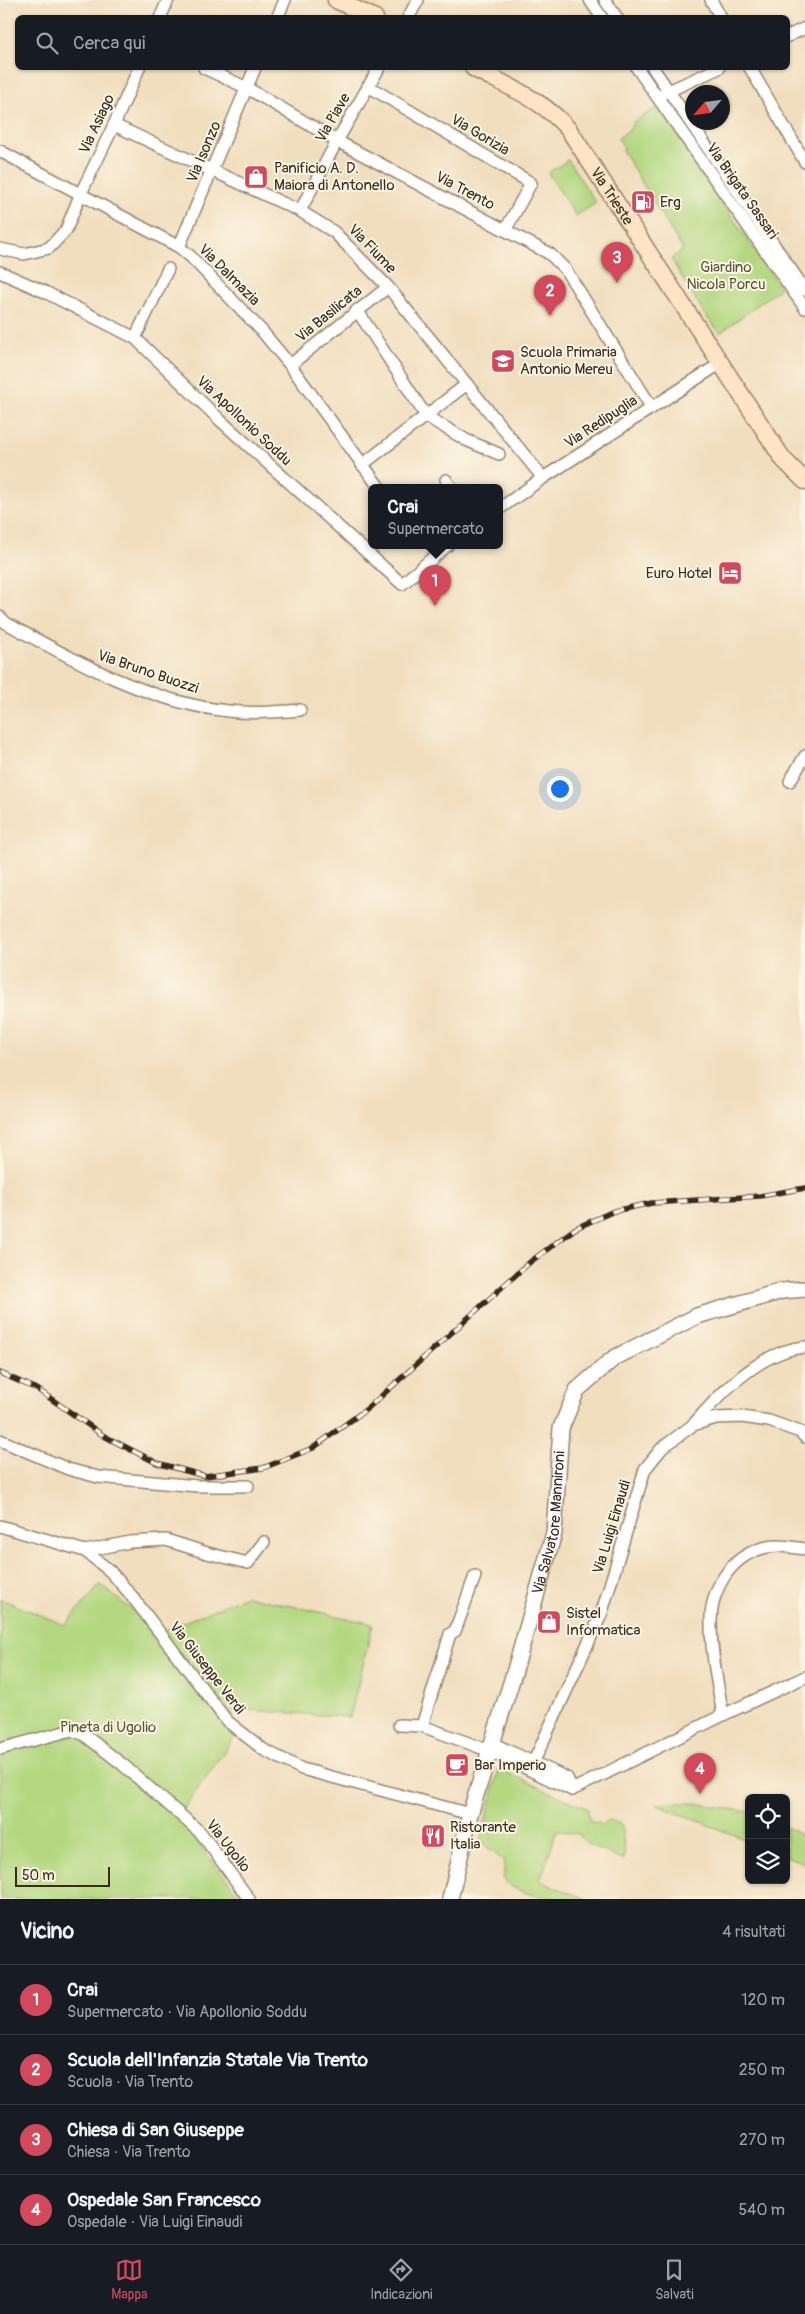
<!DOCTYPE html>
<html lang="it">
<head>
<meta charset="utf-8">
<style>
  :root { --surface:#171b24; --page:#242831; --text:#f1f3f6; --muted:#9ea1a6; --line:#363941; --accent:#d1495b }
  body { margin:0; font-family:Pangolin,sans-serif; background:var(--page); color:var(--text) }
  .controls { position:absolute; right:15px; bottom:15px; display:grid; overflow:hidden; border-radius:8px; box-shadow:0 1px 4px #0004 }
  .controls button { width:45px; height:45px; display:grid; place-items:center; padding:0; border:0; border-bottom:1px solid var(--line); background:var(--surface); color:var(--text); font:25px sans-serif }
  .compass { position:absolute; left:685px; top:85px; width:45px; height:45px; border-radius:50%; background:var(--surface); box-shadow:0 1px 4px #0004; rotate:242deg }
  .scale { position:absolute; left:15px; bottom:12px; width:95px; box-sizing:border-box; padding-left:5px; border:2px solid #3b2a1e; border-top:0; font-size:14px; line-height:18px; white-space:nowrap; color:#3b2a1e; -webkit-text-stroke:4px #fcf5e5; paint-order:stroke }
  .you { position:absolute; left:559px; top:788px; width:18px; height:18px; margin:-12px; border:4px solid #fff; border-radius:50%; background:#1a73e8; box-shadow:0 0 0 8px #1a73e833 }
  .badge { display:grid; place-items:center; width:32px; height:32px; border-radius:50%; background:var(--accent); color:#fff; font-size:16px; font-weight:700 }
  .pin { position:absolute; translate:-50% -41px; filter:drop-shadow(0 1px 2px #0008) }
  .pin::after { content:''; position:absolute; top:26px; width:18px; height:15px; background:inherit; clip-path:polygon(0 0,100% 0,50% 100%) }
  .popup { position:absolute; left:368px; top:484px; width:135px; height:65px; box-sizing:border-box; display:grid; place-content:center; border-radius:8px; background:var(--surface); filter:drop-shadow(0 1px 4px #0005); font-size:16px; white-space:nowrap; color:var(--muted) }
  .popup b { font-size:19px; color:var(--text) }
  .popup::after { content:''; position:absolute; left:50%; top:100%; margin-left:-10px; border:10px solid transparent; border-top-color:var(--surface) }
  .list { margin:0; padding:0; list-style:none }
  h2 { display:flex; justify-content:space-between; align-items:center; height:65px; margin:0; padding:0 20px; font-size:21px }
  h2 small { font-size:16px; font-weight:400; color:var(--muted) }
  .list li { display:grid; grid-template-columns:32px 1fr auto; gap:15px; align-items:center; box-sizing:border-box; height:70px; padding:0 20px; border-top:1px solid var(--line) }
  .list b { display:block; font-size:19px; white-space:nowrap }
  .list p { margin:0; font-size:16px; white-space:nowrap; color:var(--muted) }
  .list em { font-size:16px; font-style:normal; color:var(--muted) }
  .icon { flex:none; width:28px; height:28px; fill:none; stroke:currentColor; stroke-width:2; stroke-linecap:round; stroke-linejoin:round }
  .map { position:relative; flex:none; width:805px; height:1899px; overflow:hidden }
  .search { position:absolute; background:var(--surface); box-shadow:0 1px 4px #0004; left:15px; right:15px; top:15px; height:55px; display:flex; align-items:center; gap:12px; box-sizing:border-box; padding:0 18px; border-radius:8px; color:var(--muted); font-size:19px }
  .sheet { height:345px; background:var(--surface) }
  nav { display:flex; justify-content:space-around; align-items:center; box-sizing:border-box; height:70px; border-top:1px solid var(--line); background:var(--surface); font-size:14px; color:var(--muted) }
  nav a { display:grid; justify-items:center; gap:2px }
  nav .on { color:var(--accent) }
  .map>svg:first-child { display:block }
  .green { fill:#b4d881; stroke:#788150 }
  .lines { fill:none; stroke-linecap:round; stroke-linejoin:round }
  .minor-casing { stroke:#96846e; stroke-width:14 }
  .tertiary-casing { stroke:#96846e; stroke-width:18 }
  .secondary-casing { stroke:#96846e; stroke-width:19 }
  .minor { stroke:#fff; stroke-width:11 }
  .tertiary { stroke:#fff; stroke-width:15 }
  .secondary { stroke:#fee4c5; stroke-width:16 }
  .rail-casing { stroke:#3b2a1e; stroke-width:5.5 }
  .rail { stroke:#fcf5e5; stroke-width:4; stroke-dasharray:11; stroke-linecap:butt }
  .labels { text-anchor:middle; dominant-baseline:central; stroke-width:4; stroke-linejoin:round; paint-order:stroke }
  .street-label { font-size:15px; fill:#3b2a1e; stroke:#fcf5e5 }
  .poi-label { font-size:15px; fill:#3b2a1e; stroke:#fcf5e5; text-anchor:start }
  .park-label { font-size:15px; fill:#595637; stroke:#fcf5e5 }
</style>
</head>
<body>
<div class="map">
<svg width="805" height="1899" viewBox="0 0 805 1899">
  <rect width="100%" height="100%" fill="#fcf5e5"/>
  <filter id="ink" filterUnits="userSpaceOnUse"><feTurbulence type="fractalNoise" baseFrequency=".02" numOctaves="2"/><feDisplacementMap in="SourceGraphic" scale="10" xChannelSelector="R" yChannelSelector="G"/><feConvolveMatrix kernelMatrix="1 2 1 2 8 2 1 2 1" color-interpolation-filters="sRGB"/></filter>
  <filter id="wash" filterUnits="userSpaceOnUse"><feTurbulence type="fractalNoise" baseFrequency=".0096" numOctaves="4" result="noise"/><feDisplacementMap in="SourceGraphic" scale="20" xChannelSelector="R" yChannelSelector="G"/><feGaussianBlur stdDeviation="1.12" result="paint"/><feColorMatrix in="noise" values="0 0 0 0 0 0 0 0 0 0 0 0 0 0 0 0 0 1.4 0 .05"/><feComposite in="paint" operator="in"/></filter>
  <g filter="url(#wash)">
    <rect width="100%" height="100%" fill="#f1debe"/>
    <g class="green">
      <polygon points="658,107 780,288 720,333 706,316 671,259 683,250 622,150 624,148 618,138 630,130 633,122"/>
      <polygon points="568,160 596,203 576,216 548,173"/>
      <polygon points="100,1585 160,1632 246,1596 373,1624 350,1717 232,1709 237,1733 178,1817 242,1899 0,1899 0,1599 65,1625"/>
      <path d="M499,1769L588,1809L589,1820L601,1825L609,1820L621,1824L625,1853L623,1860L589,1845L577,1834L557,1830L540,1881L586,1899C559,1899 524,1899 503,1880L505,1862L480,1841Z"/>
      <polygon points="670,1803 696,1803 749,1812 749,1841 657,1805"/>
      <polygon points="786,1827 805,1837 805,1864 786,1856"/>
    </g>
  </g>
  <g filter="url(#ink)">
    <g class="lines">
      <defs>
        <g id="minor">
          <polyline points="590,0 602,18"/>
          <polyline points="605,0 617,18"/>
          <polyline points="711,0 721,18"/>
          <polyline points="160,18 168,0"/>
          <polyline points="277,18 285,0"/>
          <polyline points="408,18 418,0"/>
          <polyline points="788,36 805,28"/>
          <polyline points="204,68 247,88 337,141 550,254 565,269 574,283 652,408"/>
          <polyline points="637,68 805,308"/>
          <polyline points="653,68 805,290"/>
          <polyline points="750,68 805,162"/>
          <polyline points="368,86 531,183 506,229"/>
          <polyline points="664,93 719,68"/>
          <polyline points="114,125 300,211 334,232 388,287 543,478"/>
          <polyline points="0,151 179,247 190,256 261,330 290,365 379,487"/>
          <polyline points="300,211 337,141 379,68"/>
          <polyline points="179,247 255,68"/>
          <polyline points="0,249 24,254 49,248 66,230 81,193 114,125 139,68"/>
          <polyline points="0,272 45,292 135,338 221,421 402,584 448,545"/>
          <polyline points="357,310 426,416 466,440 499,454"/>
          <polyline points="135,338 168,269"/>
          <polyline points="290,365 388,287"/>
          <polyline points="362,465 467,384"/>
          <polyline points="446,480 451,487"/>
          <polyline points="499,509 543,478 721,363"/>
          <path d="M0,617L6,623C73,660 150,703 228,711C252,714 276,712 300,710"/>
          <polyline points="790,781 805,756"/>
          <path d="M693,1425C719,1394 762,1350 805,1347"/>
          <polyline points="0,1440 68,1469 98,1477 197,1486 248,1486"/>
          <polyline points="0,1526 85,1551 110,1571 131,1595 227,1721 264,1750 302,1769 470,1814"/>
          <polyline points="85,1551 130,1542 166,1540 207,1553 248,1563 264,1542"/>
          <path d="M723,1715C718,1686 711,1654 711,1624C710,1590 730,1557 763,1548C776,1544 792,1547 805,1549"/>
          <polyline points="399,1725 422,1726 490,1751 572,1790 723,1715 805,1677"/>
          <polyline points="422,1726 450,1634 455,1631 475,1576"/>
          <polyline points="492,1743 567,1778 572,1790"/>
          <polyline points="0,1749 72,1730 83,1734 122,1764 201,1833 249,1899"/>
          <polyline points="534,1761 601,1615 645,1469 662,1448 693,1425 716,1418 742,1417 769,1421 800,1432 805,1437"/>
        </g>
        <g id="tertiary">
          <path id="s1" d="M450,1899L470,1814L515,1670L554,1533L561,1428L577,1390L614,1358L697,1316L782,1291L805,1289"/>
        </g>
        <g id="secondary">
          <polyline points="336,0 375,18"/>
          <path id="s2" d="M473,68C507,86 544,100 569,130L783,459L805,481"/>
        </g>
      </defs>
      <use href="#minor" class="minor-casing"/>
      <use href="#tertiary" class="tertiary-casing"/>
      <use href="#secondary" class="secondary-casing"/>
      <use href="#minor" class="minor"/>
      <use href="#tertiary" class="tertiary"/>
      <use href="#secondary" class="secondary"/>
      <defs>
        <polyline id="rail" points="0,1373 37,1389 104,1436 157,1463 205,1476 263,1468 313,1448 368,1408 530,1262 576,1228 614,1211 652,1203 760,1196 805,1188"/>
      </defs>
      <use href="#rail" class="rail-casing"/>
      <use href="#rail" class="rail"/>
    </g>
  </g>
  <defs>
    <symbol id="shop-square" viewBox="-11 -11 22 22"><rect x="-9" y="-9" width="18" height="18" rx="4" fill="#d1495b" stroke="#fcf5e5"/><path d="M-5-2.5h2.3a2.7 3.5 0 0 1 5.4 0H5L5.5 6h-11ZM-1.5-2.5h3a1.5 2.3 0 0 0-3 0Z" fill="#fff"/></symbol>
    <symbol id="fuel-square" viewBox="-11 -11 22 22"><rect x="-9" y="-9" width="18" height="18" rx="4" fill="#d1495b" stroke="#fcf5e5"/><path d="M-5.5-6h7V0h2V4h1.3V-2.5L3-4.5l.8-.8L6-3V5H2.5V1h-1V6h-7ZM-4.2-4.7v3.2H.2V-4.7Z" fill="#fff"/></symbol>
    <symbol id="school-square" viewBox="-11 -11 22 22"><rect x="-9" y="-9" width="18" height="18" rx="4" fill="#d1495b" stroke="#fcf5e5"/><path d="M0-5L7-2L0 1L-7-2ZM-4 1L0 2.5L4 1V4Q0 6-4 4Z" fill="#fff"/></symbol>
    <symbol id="hotel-square" viewBox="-11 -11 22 22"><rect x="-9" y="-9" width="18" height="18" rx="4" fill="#d1495b" stroke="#fcf5e5"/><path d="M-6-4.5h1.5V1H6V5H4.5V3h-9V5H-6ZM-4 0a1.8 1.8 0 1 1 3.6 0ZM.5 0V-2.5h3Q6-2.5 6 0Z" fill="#fff"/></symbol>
    <symbol id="cafe-square" viewBox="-11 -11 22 22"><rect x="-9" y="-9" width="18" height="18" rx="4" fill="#d1495b" stroke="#fcf5e5"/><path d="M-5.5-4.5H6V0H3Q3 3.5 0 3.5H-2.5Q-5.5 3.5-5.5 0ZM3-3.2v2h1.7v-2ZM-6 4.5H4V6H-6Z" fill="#fff"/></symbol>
    <symbol id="restaurant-square" viewBox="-11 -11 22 22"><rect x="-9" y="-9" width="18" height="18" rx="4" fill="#d1495b" stroke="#fcf5e5"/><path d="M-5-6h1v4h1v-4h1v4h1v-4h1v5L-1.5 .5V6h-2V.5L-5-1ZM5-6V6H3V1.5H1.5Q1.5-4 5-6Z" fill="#fff"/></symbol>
  </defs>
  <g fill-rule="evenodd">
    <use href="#shop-square" x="242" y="163" width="28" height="28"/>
    <use href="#fuel-square" x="629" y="188" width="28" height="28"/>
    <use href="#school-square" x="489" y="347" width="28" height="28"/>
    <use href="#hotel-square" x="716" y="559" width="28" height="28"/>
    <use href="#shop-square" x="535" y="1608" width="28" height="28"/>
    <use href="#cafe-square" x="443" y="1751" width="28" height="28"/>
    <use href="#restaurant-square" x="419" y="1822" width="28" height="28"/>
  </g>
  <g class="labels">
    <g class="street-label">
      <text transform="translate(333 118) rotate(-60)">Via Piave</text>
      <text transform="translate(97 124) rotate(-65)">Via Asiago</text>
      <text transform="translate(480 135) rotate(31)">Via Gorizia</text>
      <text transform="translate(204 152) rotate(-67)">Via Isonzo</text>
      <text transform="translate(465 191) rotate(28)">Via Trento</text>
      <text transform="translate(742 191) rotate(55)">Via Brigata Sassari</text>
      <text stroke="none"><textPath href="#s2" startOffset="194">Via Trieste</textPath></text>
      <text transform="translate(372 249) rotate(46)">Via Fiume</text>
      <text transform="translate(229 275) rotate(45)">Via Dalmazia</text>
      <text transform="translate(329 314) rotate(-39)">Via Basilicata</text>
      <text transform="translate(244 421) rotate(43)">Via Apollonio Soddu</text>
      <text transform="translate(601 422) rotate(-33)">Via Redipuglia</text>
      <text transform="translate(148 672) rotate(19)">Via Bruno Buozzi</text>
      <text stroke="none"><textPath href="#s1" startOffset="390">Via Salvatore Mannironi</textPath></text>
      <text transform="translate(612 1527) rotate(-73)">Via Luigi Einaudi</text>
      <text transform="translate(207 1668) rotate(52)">Via Giuseppe Verdi</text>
      <text transform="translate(228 1846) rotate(52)">Via Ugolio</text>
    </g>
    <g class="poi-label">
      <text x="274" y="168">Panificio A. D.<tspan x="274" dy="17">Maiora di Antonello</tspan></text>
      <text x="660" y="202">Erg</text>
      <text x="520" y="352">Scuola Primaria<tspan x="520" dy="17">Antonio Mereu</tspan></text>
      <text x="712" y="573" text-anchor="end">Euro Hotel</text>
      <text x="566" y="1613">Sistel<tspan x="566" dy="17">Informatica</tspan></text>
      <text x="474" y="1765">Bar Imperio</text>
      <text x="450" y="1827">Ristorante<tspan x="450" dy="17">Italia</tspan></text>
    </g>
    <g class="park-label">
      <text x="726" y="267">Giardino<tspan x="726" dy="17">Nicola Porcu</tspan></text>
      <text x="108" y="1727">Pineta di Ugolio</text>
    </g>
  </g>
</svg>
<div class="controls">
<button><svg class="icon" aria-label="locate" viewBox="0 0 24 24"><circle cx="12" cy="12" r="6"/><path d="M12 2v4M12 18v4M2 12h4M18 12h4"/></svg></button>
<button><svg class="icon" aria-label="layers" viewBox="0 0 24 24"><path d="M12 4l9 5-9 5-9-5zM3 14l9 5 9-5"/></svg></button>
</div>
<svg class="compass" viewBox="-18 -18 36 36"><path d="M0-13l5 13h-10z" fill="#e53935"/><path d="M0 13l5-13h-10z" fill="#9ea1a6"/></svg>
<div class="scale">50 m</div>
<div class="you"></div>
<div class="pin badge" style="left:435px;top:606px">1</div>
<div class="popup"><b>Crai</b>Supermercato</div>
<div class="pin badge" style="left:550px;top:316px">2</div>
<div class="pin badge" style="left:617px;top:283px">3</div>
<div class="pin badge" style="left:700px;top:1794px">4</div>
<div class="search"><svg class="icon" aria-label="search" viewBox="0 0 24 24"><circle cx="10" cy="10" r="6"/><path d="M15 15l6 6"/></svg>Cerca qui</div>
</div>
<section class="sheet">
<h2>Vicino<small>4 risultati</small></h2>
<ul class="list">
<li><span class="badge">1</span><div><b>Crai</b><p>Supermercato · Via Apollonio Soddu</p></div><em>120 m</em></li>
<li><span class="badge">2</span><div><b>Scuola dell'Infanzia Statale Via Trento</b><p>Scuola · Via Trento</p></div><em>250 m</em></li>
<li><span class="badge">3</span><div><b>Chiesa di San Giuseppe</b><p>Chiesa · Via Trento</p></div><em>270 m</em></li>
<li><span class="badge">4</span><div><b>Ospedale San Francesco</b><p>Ospedale · Via Luigi Einaudi</p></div><em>540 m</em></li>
</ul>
</section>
<nav>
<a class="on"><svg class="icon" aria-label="map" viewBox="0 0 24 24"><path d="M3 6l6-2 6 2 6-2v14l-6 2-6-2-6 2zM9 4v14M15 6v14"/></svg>Mappa</a>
<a><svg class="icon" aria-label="directions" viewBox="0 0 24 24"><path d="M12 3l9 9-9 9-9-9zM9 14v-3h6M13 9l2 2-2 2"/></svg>Indicazioni</a>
<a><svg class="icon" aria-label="saved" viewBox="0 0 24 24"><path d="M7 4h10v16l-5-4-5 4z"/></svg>Salvati</a>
</nav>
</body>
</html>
